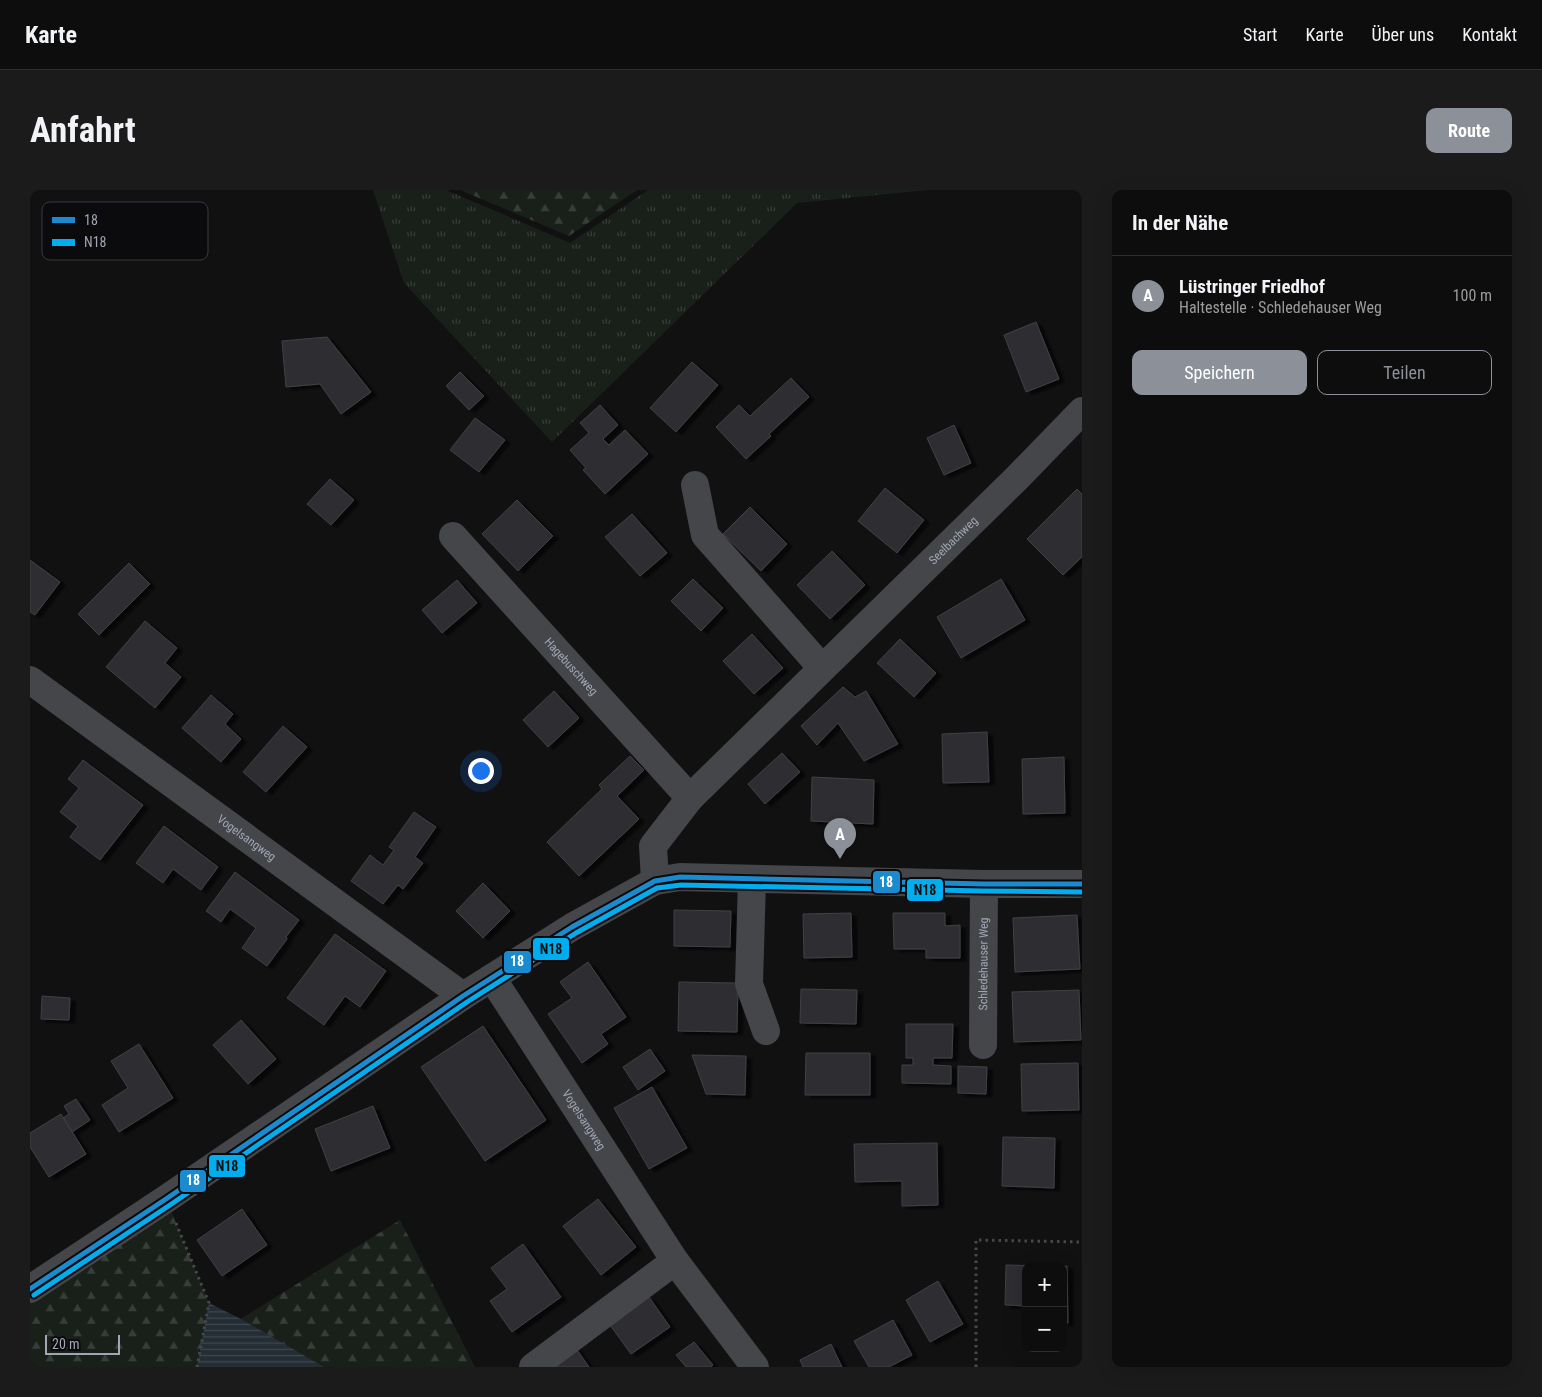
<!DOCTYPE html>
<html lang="de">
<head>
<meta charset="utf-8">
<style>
  :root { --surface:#0d0d0d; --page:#1b1b1b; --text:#f1f3f6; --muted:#9a9c9d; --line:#2d2d2e; --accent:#8c9099 }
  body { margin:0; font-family:"Roboto Condensed",sans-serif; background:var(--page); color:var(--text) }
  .controls { position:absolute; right:15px; bottom:15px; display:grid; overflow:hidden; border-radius:10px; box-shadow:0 5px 20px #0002 }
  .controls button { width:45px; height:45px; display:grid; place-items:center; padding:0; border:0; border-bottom:1px solid var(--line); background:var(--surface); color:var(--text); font:25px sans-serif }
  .scale { position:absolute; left:15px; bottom:12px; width:75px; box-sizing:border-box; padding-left:5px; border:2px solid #a0a6b4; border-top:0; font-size:14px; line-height:18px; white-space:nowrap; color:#a0a6b4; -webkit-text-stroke:4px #0b0b0d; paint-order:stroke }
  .you { position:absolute; left:450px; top:580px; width:18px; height:18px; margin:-12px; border:4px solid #fff; border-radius:50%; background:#1a73e8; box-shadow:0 0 0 8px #1a73e833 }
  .badge { display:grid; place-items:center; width:32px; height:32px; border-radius:50%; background:var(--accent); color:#fff; font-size:16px; font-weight:700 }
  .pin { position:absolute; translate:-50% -41px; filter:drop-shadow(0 1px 2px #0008) }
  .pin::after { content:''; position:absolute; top:26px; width:18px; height:15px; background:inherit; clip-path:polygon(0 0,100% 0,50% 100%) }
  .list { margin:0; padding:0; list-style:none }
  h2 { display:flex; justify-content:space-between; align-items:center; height:65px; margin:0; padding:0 20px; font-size:21px }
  h2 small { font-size:16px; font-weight:400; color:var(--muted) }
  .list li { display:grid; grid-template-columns:32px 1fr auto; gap:15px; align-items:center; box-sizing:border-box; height:80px; padding:0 20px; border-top:1px solid var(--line) }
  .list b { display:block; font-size:19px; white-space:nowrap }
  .list p { margin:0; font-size:16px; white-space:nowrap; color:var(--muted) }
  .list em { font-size:16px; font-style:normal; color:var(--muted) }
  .actions { display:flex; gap:10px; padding:15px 20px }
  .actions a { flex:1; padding:11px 0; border:1px solid var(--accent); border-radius:10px; text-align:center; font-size:18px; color:var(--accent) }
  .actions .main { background:var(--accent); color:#fff }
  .map { position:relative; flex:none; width:1052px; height:1177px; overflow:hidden; border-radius:10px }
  header { display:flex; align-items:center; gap:30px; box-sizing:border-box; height:70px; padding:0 25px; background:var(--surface); border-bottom:1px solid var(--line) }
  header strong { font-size:24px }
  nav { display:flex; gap:28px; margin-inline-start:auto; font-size:18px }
  .intro { display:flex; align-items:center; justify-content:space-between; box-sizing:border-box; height:120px; padding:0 30px }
  h1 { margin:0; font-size:35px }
  .button { padding:12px 22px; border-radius:10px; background:var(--accent); color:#fff; font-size:18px; font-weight:700 }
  main { display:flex; gap:30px; padding:0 30px }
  aside { flex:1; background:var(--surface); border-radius:10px; box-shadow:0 5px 20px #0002 }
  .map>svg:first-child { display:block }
  .grass { fill:url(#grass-tufts) }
  .forest { fill:url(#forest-firs) }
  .water { fill:url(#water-rules) }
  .building { fill:#2f2f31; stroke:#3f4145; filter:url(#shadow) }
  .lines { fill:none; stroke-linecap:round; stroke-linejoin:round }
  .path { stroke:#46484c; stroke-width:3; stroke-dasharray:2.5 4; stroke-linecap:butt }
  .minor { stroke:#45464a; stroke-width:28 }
  .bus-1-casing { stroke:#0b0b0d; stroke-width:9 }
  .bus-2-casing { stroke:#0b0b0d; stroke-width:9 }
  .bus-1 { stroke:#1a8bcf; stroke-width:5 }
  .bus-2 { stroke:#00adef; stroke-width:5 }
  .labels { text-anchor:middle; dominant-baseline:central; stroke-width:4; stroke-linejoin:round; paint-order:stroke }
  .street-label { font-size:12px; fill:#a0a6b4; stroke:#0b0b0d }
  .key { fill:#0b0b0d; stroke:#383a3f; stroke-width:1 }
  .key-label { font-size:14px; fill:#a0a6b4 }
  .line-badge { stroke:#0b0b0d; stroke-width:2 }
  .badge-label { font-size:14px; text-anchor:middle; font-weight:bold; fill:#fff }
  .pale-badge-label { font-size:14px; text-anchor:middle; font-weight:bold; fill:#111 }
</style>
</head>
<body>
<header>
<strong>Karte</strong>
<nav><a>Start</a><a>Karte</a><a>Über uns</a><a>Kontakt</a></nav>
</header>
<div class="intro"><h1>Anfahrt</h1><a class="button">Route</a></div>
<main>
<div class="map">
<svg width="1052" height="1177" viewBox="0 0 1052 1177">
  <defs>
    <pattern id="grass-tufts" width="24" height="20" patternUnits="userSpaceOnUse" patternTransform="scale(1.25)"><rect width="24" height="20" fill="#19201a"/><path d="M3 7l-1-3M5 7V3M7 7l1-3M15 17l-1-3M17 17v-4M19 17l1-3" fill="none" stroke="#373d39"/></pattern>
    <pattern id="forest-firs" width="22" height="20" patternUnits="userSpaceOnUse" patternTransform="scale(1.25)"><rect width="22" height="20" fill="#19201a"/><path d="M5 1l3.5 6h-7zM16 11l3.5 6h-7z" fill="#373d39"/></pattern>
    <pattern id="water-rules" width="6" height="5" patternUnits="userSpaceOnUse" patternTransform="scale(1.25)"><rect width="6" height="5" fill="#242c34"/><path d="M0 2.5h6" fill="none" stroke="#40484f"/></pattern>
    <filter id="shadow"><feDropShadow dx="5.5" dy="3" stdDeviation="1" flood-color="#0009"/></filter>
  </defs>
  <rect width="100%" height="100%" fill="#111"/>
  <polygon class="grass" points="343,0 416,0 540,53 618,0 897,0 767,13 522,252 374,93"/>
  <g class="forest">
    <polygon points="430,0 607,0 539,46"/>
    <polygon points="136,1009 191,1141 370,1030 445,1177 0,1177 0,1099"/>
  </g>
  <polygon class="water" points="179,1113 211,1129 294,1177 167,1177"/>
  <g class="building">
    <polygon points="1006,132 1029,189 996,202 974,145"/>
    <polygon points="297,147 341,202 311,224 290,194 256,197 252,151"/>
    <polygon points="662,172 688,195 646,242 620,218"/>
    <polygon points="430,182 454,206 439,220 416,196"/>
    <polygon points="761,188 779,207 739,244 741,246 716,269 686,237 709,215 720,226"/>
    <polygon points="570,215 588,235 573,249 579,255 595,240 618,264 575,304 553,280 556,278 540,260 559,243 550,233"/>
    <polygon points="445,228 475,250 449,282 420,260"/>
    <polygon points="924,235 941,273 914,285 897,248"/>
    <polygon points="300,289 324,310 301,335 277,314"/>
    <polygon points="855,298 894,330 867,363 828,331"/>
    <polygon points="1047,299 1052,304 1052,367 1033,385 997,349"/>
    <polygon points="487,310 523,346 488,381 452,344"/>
    <polygon points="720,317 757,354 731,381 693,344"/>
    <polygon points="602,324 637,363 610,386 575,347"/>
    <polygon points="802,361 835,395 800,429 767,395"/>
    <polygon points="0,370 30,392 5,425 0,422"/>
    <polygon points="99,373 120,394 69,445 48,424"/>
    <polygon points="663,389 693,418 671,441 641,411"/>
    <polygon points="971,389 995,430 931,468 907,427"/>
    <polygon points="427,390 447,413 412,443 392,420"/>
    <polygon points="115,431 147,458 135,473 151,487 125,518 76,477"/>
    <polygon points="722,444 753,478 724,504 693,471"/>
    <polygon points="870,449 906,483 884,507 847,473"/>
    <polygon points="813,497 825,507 836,501 868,554 834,571 808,533 787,555 771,536"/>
    <polygon points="524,501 549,528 518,557 493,530"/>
    <polygon points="181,505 203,524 195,534 211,549 191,572 152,538"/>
    <polygon points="253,536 277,557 236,602 213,582"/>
    <polygon points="957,542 959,592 913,593 912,544"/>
    <polygon points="752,563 770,582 735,614 718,594"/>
    <polygon points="600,566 614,580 587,606 609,629 549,686 517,652 572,599 569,595"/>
    <polygon points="1034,567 1035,623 993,624 992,569"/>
    <polygon points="53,570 113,615 70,670 40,647 48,636 30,622 49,598 38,589"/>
    <polygon points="782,587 844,590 843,634 781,631"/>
    <polygon points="384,622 406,637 385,667 393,673 373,699 368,695 353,714 321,691 340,665 353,675 364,660 359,657"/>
    <polygon points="134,636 188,677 171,700 143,679 133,693 106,673"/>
    <polygon points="205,682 269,730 256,747 257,749 237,776 212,758 226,738 200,719 191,732 176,721"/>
    <polygon points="453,693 480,721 453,748 426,721"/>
    <polygon points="644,720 701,721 700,757 644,756"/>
    <polygon points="821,723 822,767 774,768 773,724"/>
    <polygon points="863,723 915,723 915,736 930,735 930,768 896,768 896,759 864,759"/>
    <polygon points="1047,725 1050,779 985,782 983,728"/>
    <polygon points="305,744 356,781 330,817 315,806 294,835 257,808"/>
    <polygon points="558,772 596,827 571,844 578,854 552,873 518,824 542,808 530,792"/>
    <polygon points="649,792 708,793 707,842 648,841"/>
    <polygon points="771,799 827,800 826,834 770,833"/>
    <polygon points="1049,800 1051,850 984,852 982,802"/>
    <polygon points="12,806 40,808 39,830 11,829"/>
    <polygon points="211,830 246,869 218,894 183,855"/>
    <polygon points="876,834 923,834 922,868 903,868 903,875 921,876 921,894 872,893 872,875 883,875 883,868 876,868"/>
    <polygon points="453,836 516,930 455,971 391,877"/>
    <polygon points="109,854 143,908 89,942 72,915 98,898 81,871"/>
    <polygon points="620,859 635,881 608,900 593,877"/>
    <polygon points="776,863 840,863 840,905 775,905"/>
    <polygon points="662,865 716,866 715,905 676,904"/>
    <polygon points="1048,873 1049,920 992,921 991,874"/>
    <polygon points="928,876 957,877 956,904 928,903"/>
    <polygon points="622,897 657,958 619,979 584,918"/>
    <polygon points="46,909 60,930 42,942 33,928 39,924 34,916"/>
    <polygon points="343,916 360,958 301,981 285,939"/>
    <polygon points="31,924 56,964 19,987 0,957 0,943"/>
    <polygon points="973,947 1025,948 1024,998 972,996"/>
    <polygon points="907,953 908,1015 872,1016 872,991 825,992 824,954"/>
    <polygon points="568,1009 606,1057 571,1085 533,1036"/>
    <polygon points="212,1019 237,1055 192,1086 167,1050"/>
    <polygon points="493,1054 531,1107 482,1142 460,1111 477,1099 461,1078"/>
    <polygon points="976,1075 1017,1076 996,1076 996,1116 975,1115"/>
    <polygon points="1033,1076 1037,1076 1038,1133 1033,1133"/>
    <polygon points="908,1091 933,1134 900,1152 876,1110"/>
    <polygon points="619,1107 640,1137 601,1164 580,1135"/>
    <polygon points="863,1130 882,1165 859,1177 839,1177 824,1151"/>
    <polygon points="664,1152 683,1175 681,1177 656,1177 646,1165"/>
    <polygon points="801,1154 812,1177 773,1177 770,1170"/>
    <polygon points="545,1157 559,1177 517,1177"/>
  </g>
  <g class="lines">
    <g class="path">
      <polyline points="146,1033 179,1113 167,1177"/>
      <polyline points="946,1177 946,1050 1052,1052"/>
    </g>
    <g class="minor">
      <polyline points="665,295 675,345 792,478"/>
      <path id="s1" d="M423,346L660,608"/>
      <path id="s2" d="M0,490L433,806"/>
      <polyline points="722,690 719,794 736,841"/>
      <path id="s3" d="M625,691L623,656L660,608L987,288L1052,221"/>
      <path id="s4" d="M462,788L645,1071L725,1177"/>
      <path id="s5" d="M953,855L954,694"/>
      <polyline points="0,1099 136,1009 433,806 542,737 625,691 650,687 954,694 1052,694"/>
      <polyline points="503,1177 645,1071"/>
    </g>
    <defs>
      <polyline id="bus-1" points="0,1099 136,1009 433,806 542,737 625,691 650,687 954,694 1052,694"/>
      <polyline id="bus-2" points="4,1105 140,1015 437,812 546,743 627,698 651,695 954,701 1052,702"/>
    </defs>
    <use href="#bus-1" class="bus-1-casing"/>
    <use href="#bus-2" class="bus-2-casing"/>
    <use href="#bus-1" class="bus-1"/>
    <use href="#bus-2" class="bus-2"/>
  </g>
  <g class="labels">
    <g class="street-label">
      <text stroke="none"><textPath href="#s3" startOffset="464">Seelbachweg</textPath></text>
      <text stroke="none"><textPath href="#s1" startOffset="176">Hagebuschweg</textPath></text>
      <text stroke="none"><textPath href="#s2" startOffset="268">Vogelsangweg</textPath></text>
      <text stroke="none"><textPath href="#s5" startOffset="81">Schledehauser Weg</textPath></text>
      <text stroke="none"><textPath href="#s4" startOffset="169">Vogelsangweg</textPath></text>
    </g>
  </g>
  <rect x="12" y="12" width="166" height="58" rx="8" class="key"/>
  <rect x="22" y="27" width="23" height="6" fill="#1a8bcf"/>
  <rect x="22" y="49" width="23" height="7" fill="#00adef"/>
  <g class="key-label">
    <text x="54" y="35">18</text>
    <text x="54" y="57">N18</text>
  </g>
  <g class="line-badge">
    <rect x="842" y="680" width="29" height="24" rx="5" fill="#1a8bcf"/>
    <rect x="876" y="688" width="38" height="24" rx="5" fill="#00adef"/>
    <rect x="502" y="747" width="38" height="24" rx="5" fill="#00adef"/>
    <rect x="473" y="760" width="29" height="24" rx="5" fill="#1a8bcf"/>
    <rect x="178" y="964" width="38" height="24" rx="5" fill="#00adef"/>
    <rect x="149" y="979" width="28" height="24" rx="5" fill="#1a8bcf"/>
  </g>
  <g class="badge-label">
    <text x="856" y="697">18</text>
    <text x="487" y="776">18</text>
    <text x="163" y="995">18</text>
  </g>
  <g class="pale-badge-label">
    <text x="895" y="705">N18</text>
    <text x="521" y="764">N18</text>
    <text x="197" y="981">N18</text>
  </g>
</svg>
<div class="controls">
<button>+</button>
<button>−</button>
</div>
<div class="scale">20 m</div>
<div class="you"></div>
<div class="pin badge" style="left:810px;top:669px">A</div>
</div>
<aside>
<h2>In der Nähe<small></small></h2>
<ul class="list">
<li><span class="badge">A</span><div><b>Lüstringer Friedhof</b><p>Haltestelle · Schledehauser Weg</p></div><em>100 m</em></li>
</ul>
<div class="actions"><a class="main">Speichern</a><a>Teilen</a></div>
</aside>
</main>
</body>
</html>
